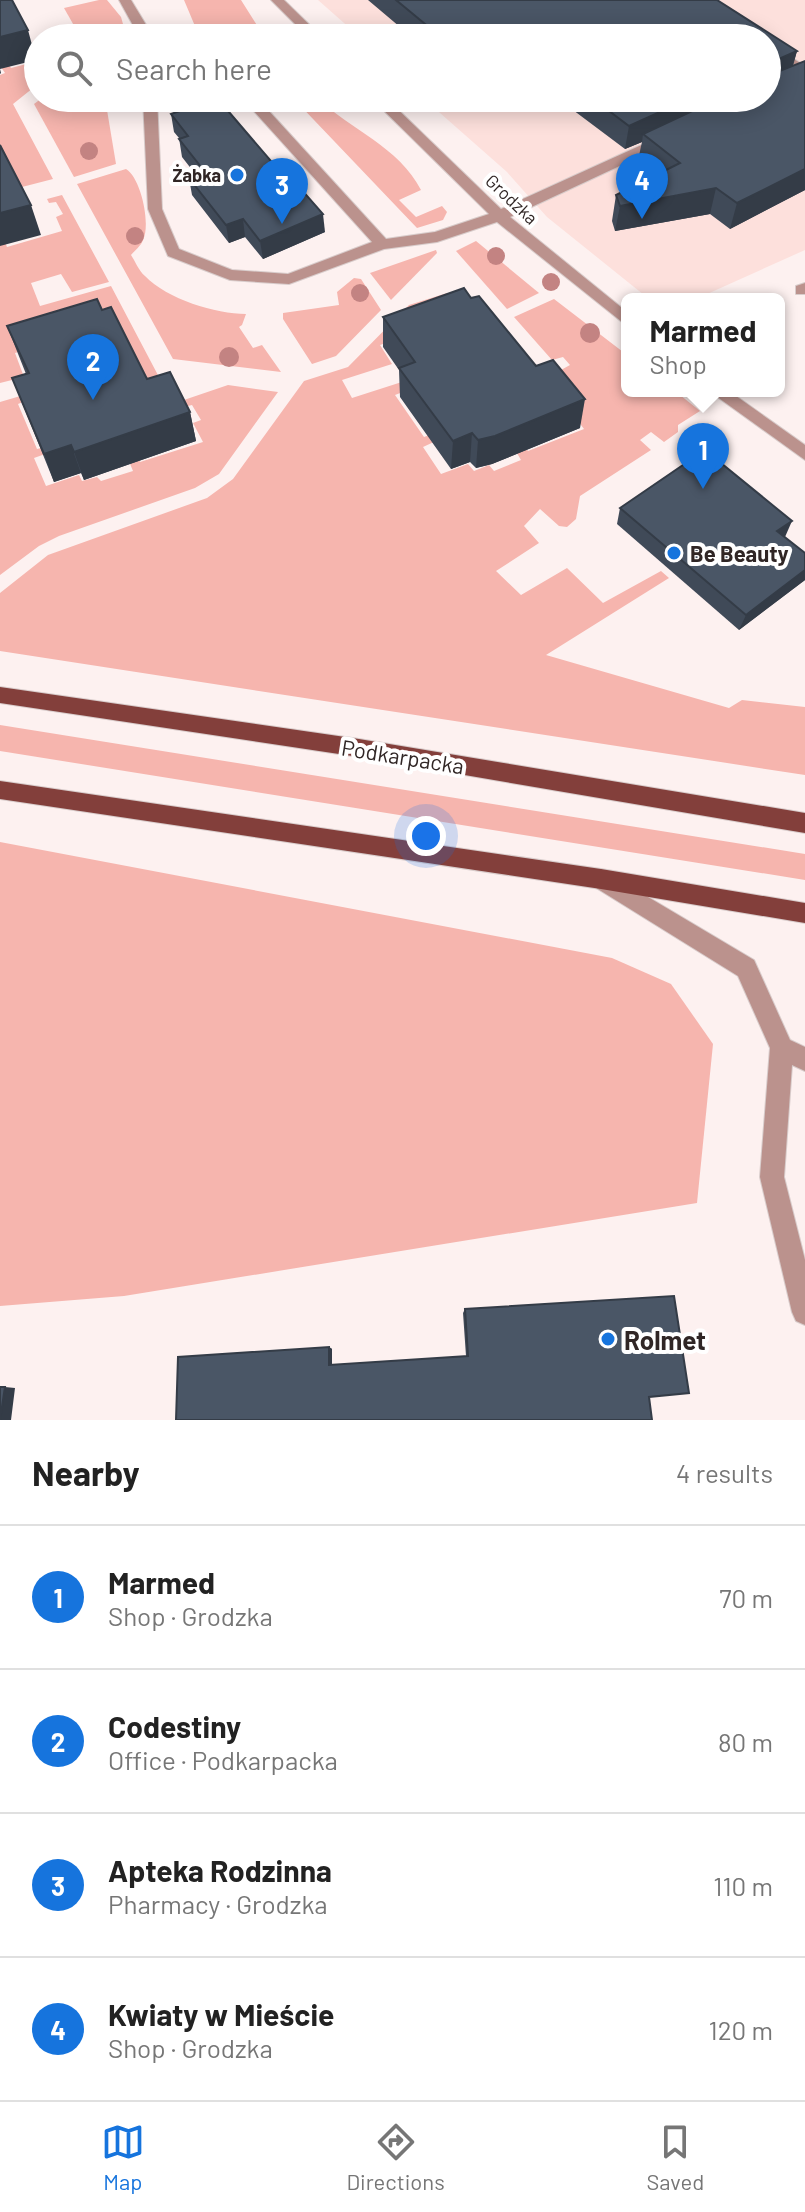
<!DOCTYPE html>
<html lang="en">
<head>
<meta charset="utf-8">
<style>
  :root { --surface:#fff; --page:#f2f2f2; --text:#222; --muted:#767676; --line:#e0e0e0; --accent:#1674dd }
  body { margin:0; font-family:Barlow,sans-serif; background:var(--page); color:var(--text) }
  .you { position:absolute; left:426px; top:836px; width:28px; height:28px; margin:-20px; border:6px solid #fff; border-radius:50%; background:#1a73e8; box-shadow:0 0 0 12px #1a73e833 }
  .badge { display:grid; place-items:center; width:52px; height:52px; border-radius:50%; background:var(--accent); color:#fff; font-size:26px; font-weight:700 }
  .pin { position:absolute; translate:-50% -66px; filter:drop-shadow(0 2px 4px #0008) }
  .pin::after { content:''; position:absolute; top:42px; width:28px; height:24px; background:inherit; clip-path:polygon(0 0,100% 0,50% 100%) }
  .popup { position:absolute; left:621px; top:293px; width:164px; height:104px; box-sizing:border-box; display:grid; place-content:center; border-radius:12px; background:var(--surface); filter:drop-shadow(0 2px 6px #0005); font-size:26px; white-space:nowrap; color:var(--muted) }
  .popup b { font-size:30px; color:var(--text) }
  .popup::after { content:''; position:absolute; left:50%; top:100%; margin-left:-16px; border:16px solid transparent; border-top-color:var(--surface) }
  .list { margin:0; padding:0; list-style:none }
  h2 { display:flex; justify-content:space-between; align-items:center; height:104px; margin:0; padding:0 32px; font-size:34px }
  h2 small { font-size:26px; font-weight:400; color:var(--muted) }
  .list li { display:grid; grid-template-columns:52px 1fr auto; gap:24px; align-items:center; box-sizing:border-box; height:144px; padding:0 32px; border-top:2px solid var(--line) }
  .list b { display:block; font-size:30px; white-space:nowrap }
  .list p { margin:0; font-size:26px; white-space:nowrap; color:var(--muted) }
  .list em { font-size:26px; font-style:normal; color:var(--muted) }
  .icon { flex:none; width:44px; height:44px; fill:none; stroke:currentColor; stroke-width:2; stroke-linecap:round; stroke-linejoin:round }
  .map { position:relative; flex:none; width:805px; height:1420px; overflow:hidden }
  .search { position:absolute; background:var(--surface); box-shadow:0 4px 20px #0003; left:24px; right:24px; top:24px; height:88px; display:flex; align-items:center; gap:20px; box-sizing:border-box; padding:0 28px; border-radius:44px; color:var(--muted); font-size:30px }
  .sheet { height:680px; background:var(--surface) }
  nav { display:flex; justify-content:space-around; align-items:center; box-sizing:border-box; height:112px; border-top:2px solid var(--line); background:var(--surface); font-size:22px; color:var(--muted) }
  nav a { display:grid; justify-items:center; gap:4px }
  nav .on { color:var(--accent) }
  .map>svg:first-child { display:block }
  .built { fill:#fde0dc }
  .green { fill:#f6b5ae }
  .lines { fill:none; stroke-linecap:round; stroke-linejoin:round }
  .minor-casing { stroke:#d8cccb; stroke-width:2 }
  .major-casing { stroke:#d8cccb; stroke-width:2 }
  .minor { fill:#bb928d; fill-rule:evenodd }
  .major { fill:#833f3b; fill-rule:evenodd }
  .tree { fill:#c38382 }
  .wall { fill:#404a58 }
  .shaded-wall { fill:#343c47 }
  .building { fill:#4a5666; stroke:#343c47; stroke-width:2 }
  .poi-dot { fill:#1674dd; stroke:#fff; stroke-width:3 }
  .labels { text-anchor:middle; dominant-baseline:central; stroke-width:8; stroke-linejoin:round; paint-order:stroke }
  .far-poi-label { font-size:18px; font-weight:bold; fill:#302625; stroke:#fff; text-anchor:end }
  .far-street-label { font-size:18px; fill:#302625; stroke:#fff }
  .poi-label { font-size:22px; font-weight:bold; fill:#302625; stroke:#fff; text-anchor:start }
  .street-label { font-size:22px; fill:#302625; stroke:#fff }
  .near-poi-label { font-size:26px; font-weight:bold; fill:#302625; stroke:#fff; text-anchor:start }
</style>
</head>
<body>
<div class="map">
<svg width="805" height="1420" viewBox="0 0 805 1420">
  <rect width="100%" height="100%" fill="#fdf1f0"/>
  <polygon class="built" points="318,0 805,0 805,250 696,299 649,299 547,217 507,172 423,98 767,98 767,38 361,38"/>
  <g class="green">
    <polygon points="99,0 107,0 121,17 127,38 81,38 64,8"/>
    <polygon points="184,0 241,0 265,38 238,38 238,34 225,33 224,38 200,38"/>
    <polygon points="38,61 38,84 13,104 53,179 22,187 16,175 13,176 0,149 0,75 5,73 1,67 9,65 11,68"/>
    <polygon points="42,98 105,98 116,164 74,177 34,104"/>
    <path d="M293,98H317C350,129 399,147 421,190L399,200L416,217L442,206L447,212L443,220L417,228Z"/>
    <path d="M126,169C141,178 151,224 143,240C141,246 135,250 131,255C135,261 139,271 145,276C167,299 216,314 246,314L242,325L239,327L253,348L262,345L281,372L173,359L77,184Z"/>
    <polygon points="62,195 109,282 72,292 61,274 31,283 40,306 111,286 160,379 146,383 105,325 15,353 24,377 0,383 0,243 5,242 7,247 62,231 56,217 63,214 56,202 49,203 47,199"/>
    <polygon points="476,241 539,293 507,309 456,251"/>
    <polygon points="436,250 437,253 391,300 370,273"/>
    <polygon points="354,278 361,279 381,310 336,356 312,364 283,319 283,313 339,305 337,292"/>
    <polygon points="447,293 488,312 463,316 380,345 392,364 342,380 352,398 408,380 413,388 395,395 424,437 432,434 436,441 423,447 441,474 468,464 474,471 489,465 494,471 521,460 514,448 523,445 528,451 584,429 572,413 561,370 570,365 563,357 552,360 514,317 554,299 627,355 627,391 675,391 700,411 678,425 678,432 664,442 651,432 640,440 651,450 580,496 576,519 567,527 559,526 540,509 524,526 539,543 496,571 521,595 567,568 603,603 661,571 669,578 546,655 729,708 742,700 805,707 805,775 0,651 0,593 48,555 207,498 233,479 304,381 348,367 409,305"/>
    <polygon points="228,385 278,392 219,474 195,488 59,536 39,546 0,575 0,402 34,392 35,397 18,404 37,449 46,447 48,453 34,458 46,486 79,475 82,481 97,477 101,481 133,471 128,459 137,456 140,462 203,442 193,423 201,420 192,405 184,407 181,401"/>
    <polygon points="0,725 805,854 805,880 0,751"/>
    <polygon points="0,842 612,958 671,984 713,1044 697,1203 124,1296 0,1306"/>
  </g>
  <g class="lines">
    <defs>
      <g id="minor">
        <polygon points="119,0 131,0 154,38 140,38"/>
        <polygon points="271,0 284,0 323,38 309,38"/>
        <polygon points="767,42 805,66 805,76 767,52"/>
        <polygon points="143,98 157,98 162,209 179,249 232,270 288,274 372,242 242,98 257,98 386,239 435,232 489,214 371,98 386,98 501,209 659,137 669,137 669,143 510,217 627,312 627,326 497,222 437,242 384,249 289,284 230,280 168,256 148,209"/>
        <polygon points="805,283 805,294 796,294 796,286"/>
        <polygon points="709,391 729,391 805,445 805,460"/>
        <polygon points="601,869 754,960 790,1040 805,1047 805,1071 792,1065 784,1177 805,1260 805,1325 796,1321 792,1312 760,1177 770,1048 738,976 593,886 590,879 593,872"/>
      </g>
      <g id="major">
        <polygon points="0,687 359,739 805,813 805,833 359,757 0,703"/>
        <polygon points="0,781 601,869 805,903 805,923 601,889 0,799"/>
      </g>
    </defs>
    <use href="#minor" class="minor-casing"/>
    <use href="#major" class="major-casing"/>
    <use href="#minor" class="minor"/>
    <use href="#major" class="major"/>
  </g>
  <g class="tree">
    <circle cx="89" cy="151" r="9"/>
    <circle cx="135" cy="236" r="9"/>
    <circle cx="496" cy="256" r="9"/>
    <circle cx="551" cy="282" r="9"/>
    <circle cx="360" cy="293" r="9"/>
    <circle cx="590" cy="333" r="10"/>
    <circle cx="229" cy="357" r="10"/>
  </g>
  <g class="wall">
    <polygon points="368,0 717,0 797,51 793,66 805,61 805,190 730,229 710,214 615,231 612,221 616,195 657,174 638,160 642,142 625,149 557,98 767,98 767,38 413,38"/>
    <polygon points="171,114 325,232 263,259 245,237 229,243 192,195 189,178 196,175 182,157 179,138 174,132"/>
    <polygon points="471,298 536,366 580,428 492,464 476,468 470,462 451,469 400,397 399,370 383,347 383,317"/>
    <polygon points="102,310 147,379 190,412 196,441 84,480 81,473 54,482 12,378 26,374 7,326"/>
    <polygon points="620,508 785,537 805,553 805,580 739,630 617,524"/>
    <polygon points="465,1309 689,1393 178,1357 329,1347 332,1349 332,1365 466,1356 463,1313"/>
  </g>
  <g class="shaded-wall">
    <polygon points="28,30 36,60 0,69 1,73 0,74 0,37"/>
    <polygon points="797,51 790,74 767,85 772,62"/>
    <polygon points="691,98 738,98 643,134 642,142 625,149 629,126"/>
    <polygon points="805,169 805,190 730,229 737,203"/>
    <polygon points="716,188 710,214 615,231 620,206"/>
    <polygon points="31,205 41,235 0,246 0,213"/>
    <polygon points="323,214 325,232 263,259 260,241"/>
    <polygon points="243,219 245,237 229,243 226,225"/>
    <polygon points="585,399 580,428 492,464 476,468 478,440"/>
    <polygon points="190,412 196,441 84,480 74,452"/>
    <polygon points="472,433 470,462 451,469 453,441"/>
    <polygon points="71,445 81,473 54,482 44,454"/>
    <polygon points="792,521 785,537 771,547 777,531"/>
    <polygon points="805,570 805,580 739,630 746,615"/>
    <polygon points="329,1347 332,1349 332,1367 329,1365"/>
    <polygon points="5,1387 15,1388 11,1420 0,1420"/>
  </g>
  <g class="building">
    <polygon points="0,0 12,0 28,30 0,37"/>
    <polygon points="396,0 717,0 797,51 772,62 770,72 767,72 767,38 442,38"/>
    <polygon points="805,61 805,169 737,203 716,188 620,206 616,195 680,163 643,134 720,98 767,98 767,76"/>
    <polygon points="217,98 282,174 287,173 323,214 260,241 243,219 226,225 189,178 205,172 179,139 188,136 171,114"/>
    <polygon points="592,98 691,98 629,126"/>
    <polygon points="0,145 31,205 0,213"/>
    <polygon points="464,288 471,298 479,296 536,366 553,360 585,399 495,436 478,440 472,433 453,441 399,368 415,362 383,317"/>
    <polygon points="97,299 102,310 111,307 147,379 170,372 190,412 74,452 71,445 44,454 12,378 29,373 7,326"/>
    <polygon points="705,450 792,521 777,531 805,553 805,570 746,615 620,508"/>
    <polygon points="674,1296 689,1393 649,1397 652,1420 176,1420 178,1357 329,1347 329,1365 468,1356 465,1309"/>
    <polygon points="0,1387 5,1387 0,1420"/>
  </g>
  <g class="poi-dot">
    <circle cx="237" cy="175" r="8"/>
    <circle cx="674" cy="553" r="8"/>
    <circle cx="608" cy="1339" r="8"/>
  </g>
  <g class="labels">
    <g class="far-poi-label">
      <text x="221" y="175">Żabka</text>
    </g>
    <g class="far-street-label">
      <text transform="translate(512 199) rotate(43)">Grodzka</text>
    </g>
    <g class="poi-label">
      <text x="690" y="553">Be Beauty</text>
    </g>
    <g class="street-label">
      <text transform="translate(403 756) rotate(9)">Podkarpacka</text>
    </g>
    <g class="near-poi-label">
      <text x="624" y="1339">Rolmet</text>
    </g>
  </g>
</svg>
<div class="you"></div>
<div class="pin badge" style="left:703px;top:489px">1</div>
<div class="popup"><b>Marmed</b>Shop</div>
<div class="pin badge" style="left:93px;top:400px">2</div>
<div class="pin badge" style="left:282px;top:224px">3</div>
<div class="pin badge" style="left:642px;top:219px">4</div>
<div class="search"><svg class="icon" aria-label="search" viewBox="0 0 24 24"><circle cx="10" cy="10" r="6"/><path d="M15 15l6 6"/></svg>Search here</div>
</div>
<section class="sheet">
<h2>Nearby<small>4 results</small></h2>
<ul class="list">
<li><span class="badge">1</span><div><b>Marmed</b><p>Shop · Grodzka</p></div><em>70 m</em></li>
<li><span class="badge">2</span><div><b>Codestiny</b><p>Office · Podkarpacka</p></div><em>80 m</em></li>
<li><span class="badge">3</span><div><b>Apteka Rodzinna</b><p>Pharmacy · Grodzka</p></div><em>110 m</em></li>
<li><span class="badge">4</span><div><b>Kwiaty w Mieście</b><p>Shop · Grodzka</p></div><em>120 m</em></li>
</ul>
</section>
<nav>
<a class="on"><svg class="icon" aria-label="map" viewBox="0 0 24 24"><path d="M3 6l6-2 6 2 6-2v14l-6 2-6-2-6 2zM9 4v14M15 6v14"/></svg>Map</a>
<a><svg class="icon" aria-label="directions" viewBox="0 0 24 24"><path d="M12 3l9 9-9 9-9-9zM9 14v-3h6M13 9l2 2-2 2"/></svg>Directions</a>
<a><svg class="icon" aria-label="saved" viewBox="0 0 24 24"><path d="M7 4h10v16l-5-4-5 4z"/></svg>Saved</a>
</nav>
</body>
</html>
